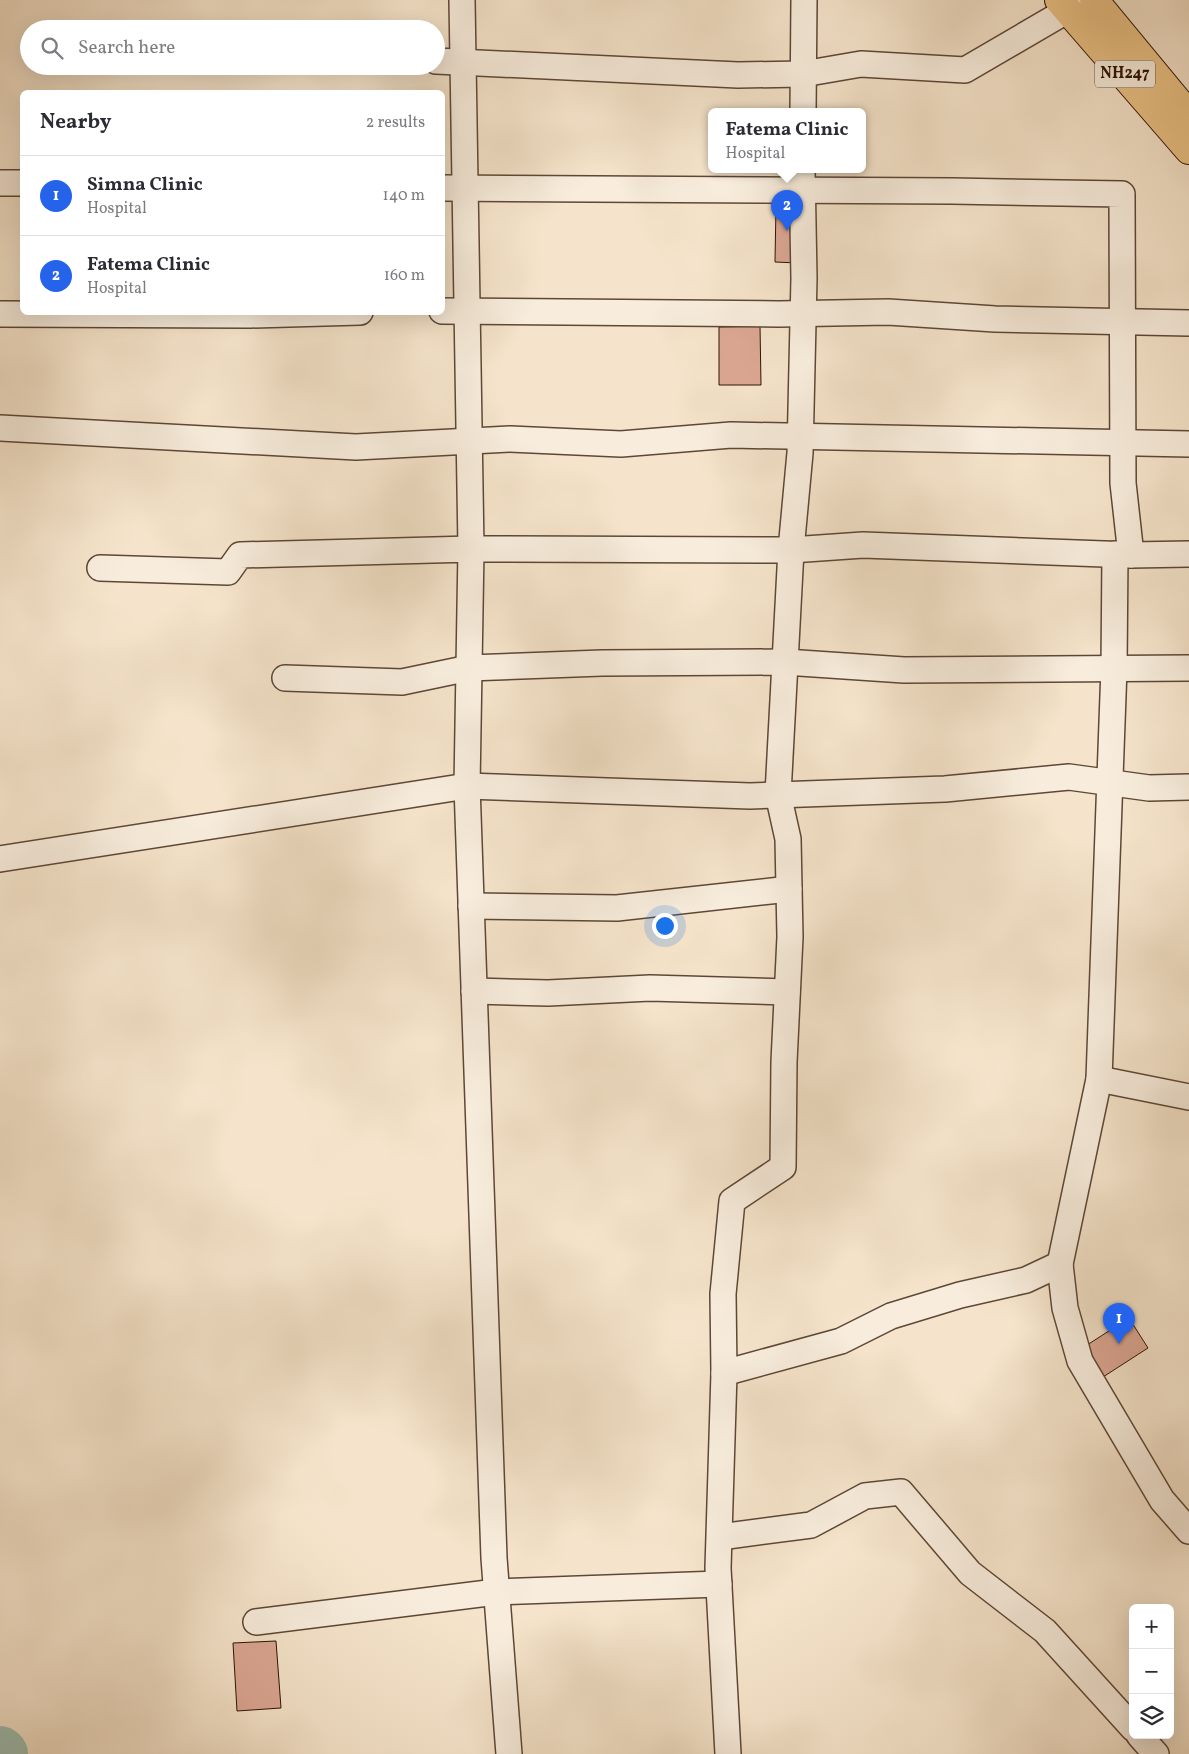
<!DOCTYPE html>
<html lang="en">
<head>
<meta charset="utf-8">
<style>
  :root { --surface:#fff; --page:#f7f7f7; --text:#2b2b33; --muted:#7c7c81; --line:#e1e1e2; --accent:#2563eb }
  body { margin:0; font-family:Vollkorn,serif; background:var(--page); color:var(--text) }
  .controls { position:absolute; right:15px; bottom:15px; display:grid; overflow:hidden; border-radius:8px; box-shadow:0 5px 20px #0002 }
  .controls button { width:45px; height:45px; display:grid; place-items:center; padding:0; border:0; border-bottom:1px solid var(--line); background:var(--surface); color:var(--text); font:25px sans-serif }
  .you { position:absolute; left:664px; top:925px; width:18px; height:18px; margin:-12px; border:4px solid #fff; border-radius:50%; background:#1a73e8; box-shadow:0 0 0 8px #1a73e833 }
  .badge { display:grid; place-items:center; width:32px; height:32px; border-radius:50%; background:var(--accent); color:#fff; font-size:16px; font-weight:700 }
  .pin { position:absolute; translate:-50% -41px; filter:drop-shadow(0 1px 2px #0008) }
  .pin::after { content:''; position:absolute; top:26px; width:18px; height:15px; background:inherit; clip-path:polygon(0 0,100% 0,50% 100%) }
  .popup { position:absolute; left:708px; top:108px; width:158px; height:65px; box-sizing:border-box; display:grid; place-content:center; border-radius:8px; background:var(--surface); filter:drop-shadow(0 1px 4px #0005); font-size:16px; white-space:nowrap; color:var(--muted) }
  .popup b { font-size:19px; color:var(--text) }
  .popup::after { content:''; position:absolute; left:50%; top:100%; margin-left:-10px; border:10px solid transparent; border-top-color:var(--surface) }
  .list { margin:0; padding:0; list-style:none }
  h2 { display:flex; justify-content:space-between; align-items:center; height:65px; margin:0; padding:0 20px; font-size:21px }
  h2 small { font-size:16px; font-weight:400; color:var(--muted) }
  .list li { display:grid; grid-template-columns:32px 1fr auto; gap:15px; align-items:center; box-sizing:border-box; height:80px; padding:0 20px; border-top:1px solid var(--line) }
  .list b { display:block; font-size:19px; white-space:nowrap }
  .list p { margin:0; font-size:16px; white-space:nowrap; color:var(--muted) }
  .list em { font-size:16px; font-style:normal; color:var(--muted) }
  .icon { flex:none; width:28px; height:28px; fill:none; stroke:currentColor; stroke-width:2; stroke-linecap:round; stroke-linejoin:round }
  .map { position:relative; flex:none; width:1189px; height:1754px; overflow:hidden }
  .search { position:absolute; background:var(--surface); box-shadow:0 5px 20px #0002; left:20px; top:20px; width:425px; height:55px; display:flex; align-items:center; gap:12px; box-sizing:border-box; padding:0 18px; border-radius:28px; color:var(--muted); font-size:19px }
  .panel { position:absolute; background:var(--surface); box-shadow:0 5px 20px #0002; left:20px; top:90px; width:425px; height:225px; border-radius:8px }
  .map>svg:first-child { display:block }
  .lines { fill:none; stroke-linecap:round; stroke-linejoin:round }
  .river { stroke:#9dbfb2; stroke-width:52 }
  .building { fill:#dca794; stroke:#2c1304 }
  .minor-casing { stroke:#5e4736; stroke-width:28 }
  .trunk-casing { stroke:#2c1304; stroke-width:30 }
  .minor { stroke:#f8eddd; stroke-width:25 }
  .trunk { stroke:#eac286; stroke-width:28 }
  .labels { text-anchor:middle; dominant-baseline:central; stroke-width:4; stroke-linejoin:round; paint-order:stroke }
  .shield { fill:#f8eddd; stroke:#695445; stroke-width:1 }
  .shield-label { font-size:16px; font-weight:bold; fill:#2c1304 }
</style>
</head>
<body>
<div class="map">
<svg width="1189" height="1754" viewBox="0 0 1189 1754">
  <rect width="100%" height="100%" fill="#f5e4cb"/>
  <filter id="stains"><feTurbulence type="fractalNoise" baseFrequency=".004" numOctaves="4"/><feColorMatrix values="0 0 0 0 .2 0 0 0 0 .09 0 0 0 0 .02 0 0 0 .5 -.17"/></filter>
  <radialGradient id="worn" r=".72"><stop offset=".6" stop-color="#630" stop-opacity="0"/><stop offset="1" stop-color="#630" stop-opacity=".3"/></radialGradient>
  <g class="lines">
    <polyline class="river" points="0,1752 2,1754"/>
  </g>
  <g class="building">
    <polygon points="776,206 799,207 798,263 775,262"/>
    <polygon points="760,326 761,385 719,385 719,327"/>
    <polygon points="1129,1318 1148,1348 1103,1377 1084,1347"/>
    <polygon points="276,1641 281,1708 237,1711 233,1643"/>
  </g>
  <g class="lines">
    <defs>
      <g id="minor">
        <polyline points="462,0 471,549 791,550 863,545 1131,555 1189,554"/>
        <polyline points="436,61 738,75 803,74 861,64 965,70 1068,10 1087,2"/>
        <polyline points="803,112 804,0"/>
        <polyline points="0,183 22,183"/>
        <polyline points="442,188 952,191 1122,194 1123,483 1131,555"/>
        <polyline points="442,311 779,314 888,312 995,319 1189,323"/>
        <polyline points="0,314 250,315 360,312"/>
        <polyline points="0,428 356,447 510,439 621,444 731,435 1189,444"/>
        <polyline points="100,568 228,572 240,555 471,549 467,786 494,1558 509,1754"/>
        <polyline points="285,678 402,682 469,668 602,663 785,662 904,670 1189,668"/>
        <polyline points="0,859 467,786 750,796 945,789 1069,777 1149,788 1189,787"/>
        <polyline points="471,906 617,908 789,889"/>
        <polyline points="474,991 548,993 650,988 787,992"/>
        <polyline points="1099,1079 1189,1097"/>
        <polyline points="1060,1264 1065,1308 1080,1361 1162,1500 1189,1531"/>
        <polyline points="724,1373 841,1341 891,1316 960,1295 1026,1280 1060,1264 1099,1079 1114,668 1115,554"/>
        <polyline points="720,1537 811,1525 865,1496 901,1492 970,1573 1045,1631 1133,1728"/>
        <polyline points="256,1622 496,1592 719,1584"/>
        <polyline points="1139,1735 1156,1754"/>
        <polyline points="728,1754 718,1568 724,1373 723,1294 732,1201 783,1167 784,1062 790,937 788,839 778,794 791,550 800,453 804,278 802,170"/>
      </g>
      <g id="trunk">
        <polyline points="1059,0 1189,150"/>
        <polyline points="1094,0 1189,115"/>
      </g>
    </defs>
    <use href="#minor" class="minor-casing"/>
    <use href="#trunk" class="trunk-casing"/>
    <use href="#minor" class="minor"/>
    <use href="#trunk" class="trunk"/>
  </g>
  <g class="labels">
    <rect class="shield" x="1095" y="60.5" width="60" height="27" rx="4"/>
    <g class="shield-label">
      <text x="1125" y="74">NH247</text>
    </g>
  </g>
  <rect width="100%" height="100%" filter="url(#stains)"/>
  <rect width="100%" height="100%" fill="url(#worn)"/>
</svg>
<div class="controls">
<button>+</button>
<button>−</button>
<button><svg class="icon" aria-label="layers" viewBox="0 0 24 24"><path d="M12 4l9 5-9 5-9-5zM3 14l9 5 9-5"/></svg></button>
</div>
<div class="you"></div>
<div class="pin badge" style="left:1119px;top:1344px">1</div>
<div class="pin badge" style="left:787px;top:231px">2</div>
<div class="popup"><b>Fatema Clinic</b>Hospital</div>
<div class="search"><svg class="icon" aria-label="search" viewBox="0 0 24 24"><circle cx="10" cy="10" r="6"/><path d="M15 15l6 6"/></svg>Search here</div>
<section class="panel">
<h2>Nearby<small>2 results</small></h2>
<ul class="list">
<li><span class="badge">1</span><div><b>Simna Clinic</b><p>Hospital</p></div><em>140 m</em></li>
<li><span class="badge">2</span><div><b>Fatema Clinic</b><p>Hospital</p></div><em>160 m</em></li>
</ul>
</section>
</div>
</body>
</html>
